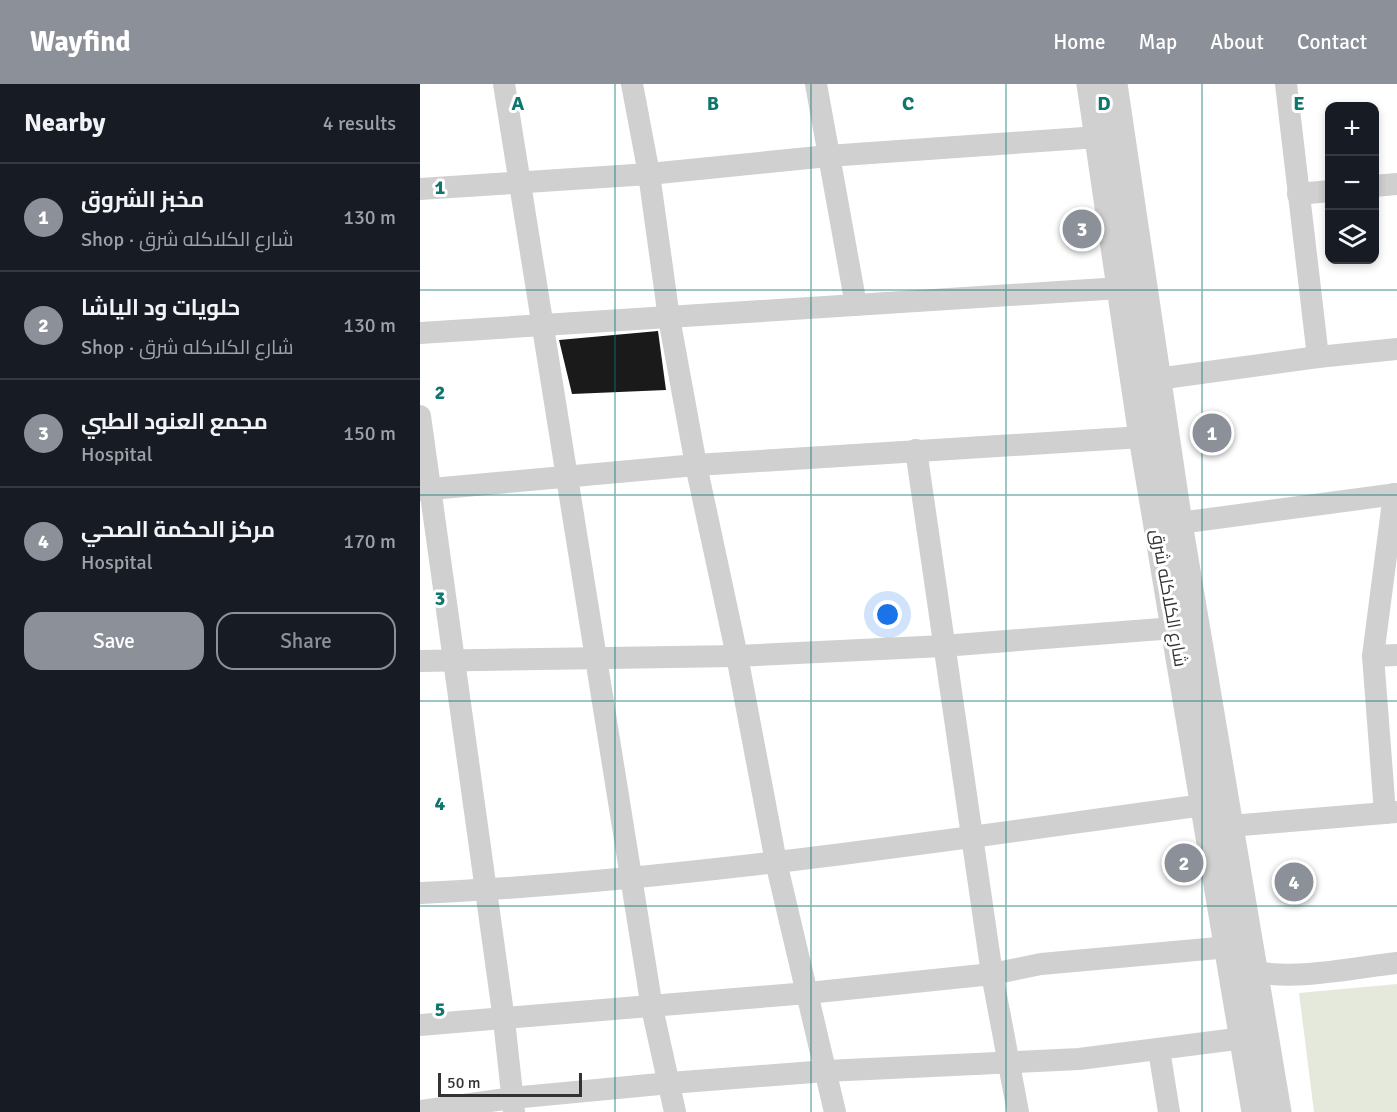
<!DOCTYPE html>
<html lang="en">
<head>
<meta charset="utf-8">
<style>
  :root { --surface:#171b24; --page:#20242c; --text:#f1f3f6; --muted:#9ea1a6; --line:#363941; --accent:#8c9099 }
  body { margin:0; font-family:Signika,Cairo,sans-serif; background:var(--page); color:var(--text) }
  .controls { position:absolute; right:18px; top:18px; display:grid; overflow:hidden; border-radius:12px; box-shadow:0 3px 9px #0003 }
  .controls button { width:54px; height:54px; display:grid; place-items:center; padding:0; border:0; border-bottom:2px solid var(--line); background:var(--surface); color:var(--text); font:30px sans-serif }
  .scale { position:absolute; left:18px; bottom:15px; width:144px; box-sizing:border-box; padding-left:6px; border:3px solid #333; border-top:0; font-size:16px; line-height:21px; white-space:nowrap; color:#333; -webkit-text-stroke:4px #fff; paint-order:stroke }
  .you { position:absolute; left:468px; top:531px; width:21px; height:21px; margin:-15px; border:4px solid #fff; border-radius:50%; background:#1a73e8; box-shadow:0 0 0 9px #1a73e833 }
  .badge { display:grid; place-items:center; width:39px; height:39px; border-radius:50%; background:var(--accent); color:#fff; font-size:20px; font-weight:700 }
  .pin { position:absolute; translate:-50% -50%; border:3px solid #fff; box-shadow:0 2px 6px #0006 }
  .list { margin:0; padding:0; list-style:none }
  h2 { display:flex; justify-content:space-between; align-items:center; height:78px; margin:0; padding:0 24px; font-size:26px }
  h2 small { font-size:20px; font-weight:400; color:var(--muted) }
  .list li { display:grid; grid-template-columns:39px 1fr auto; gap:18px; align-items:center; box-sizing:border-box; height:108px; padding:0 24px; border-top:2px solid var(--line) }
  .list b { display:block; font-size:22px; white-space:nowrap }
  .list p { margin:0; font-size:20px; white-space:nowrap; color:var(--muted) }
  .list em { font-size:20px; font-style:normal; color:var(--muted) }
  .actions { display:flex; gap:12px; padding:18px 24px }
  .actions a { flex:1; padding:14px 0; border:2px solid var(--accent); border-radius:18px; text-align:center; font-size:21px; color:var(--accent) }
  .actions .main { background:var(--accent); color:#fff }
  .icon { flex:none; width:33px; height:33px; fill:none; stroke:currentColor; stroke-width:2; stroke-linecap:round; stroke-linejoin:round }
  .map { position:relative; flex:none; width:977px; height:1028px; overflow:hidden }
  header { display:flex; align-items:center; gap:36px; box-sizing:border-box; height:84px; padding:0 30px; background:var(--accent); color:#fff }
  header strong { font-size:28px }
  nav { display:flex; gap:33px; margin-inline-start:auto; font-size:21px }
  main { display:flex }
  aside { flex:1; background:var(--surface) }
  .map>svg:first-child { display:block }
  .green { fill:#e4e9dc }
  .building { fill:#1a1a1a }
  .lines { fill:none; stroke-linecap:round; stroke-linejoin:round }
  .minor { stroke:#d0d0d0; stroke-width:22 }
  .tertiary { stroke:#d0d0d0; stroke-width:27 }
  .grid { fill:none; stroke:#0f766e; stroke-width:1.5; stroke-opacity:0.55 }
  .labels { text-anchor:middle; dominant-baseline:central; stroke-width:6; stroke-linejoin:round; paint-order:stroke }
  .street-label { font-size:18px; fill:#333; stroke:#fff }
  .grid-label { font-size:20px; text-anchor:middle; font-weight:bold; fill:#0f766e; stroke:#fff; stroke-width:6; stroke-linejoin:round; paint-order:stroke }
</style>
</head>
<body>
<header>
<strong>Wayfind</strong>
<nav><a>Home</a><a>Map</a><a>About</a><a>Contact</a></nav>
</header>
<main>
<aside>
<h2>Nearby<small>4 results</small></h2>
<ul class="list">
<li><span class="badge">1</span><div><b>مخبز الشروق</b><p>Shop · شارع الكلاكله شرق</p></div><em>130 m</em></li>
<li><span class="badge">2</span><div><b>حلويات ود الياشا</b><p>Shop · شارع الكلاكله شرق</p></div><em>130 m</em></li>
<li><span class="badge">3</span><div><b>مجمع العنود الطبي</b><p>Hospital</p></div><em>150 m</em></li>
<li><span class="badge">4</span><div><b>مركز الحكمة الصحي</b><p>Hospital</p></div><em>170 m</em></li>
</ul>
<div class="actions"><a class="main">Save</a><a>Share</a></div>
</aside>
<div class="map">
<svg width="977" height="1028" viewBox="0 0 977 1028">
  <rect width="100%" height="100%" fill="#fff"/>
  <polygon class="green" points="977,900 977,1028 894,1028 879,909"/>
  <g class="building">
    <polygon points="675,137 676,148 649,155 647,142"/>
    <polygon points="238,247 246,306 152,310 139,256"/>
  </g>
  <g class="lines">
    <g class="minor">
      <polyline points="84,0 232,924 255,1028"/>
      <polyline points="212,0 229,90 249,234 276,381 317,572 356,778 415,1028"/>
      <polyline points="396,0 436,221"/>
      <polyline points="866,0 898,273"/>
      <polyline points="954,102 977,100"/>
      <polyline points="0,105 229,90 408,72 678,53"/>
      <polyline points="878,110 910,107"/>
      <polyline points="0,249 700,204"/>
      <polyline points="737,295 898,273 977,265"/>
      <polyline points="0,332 84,936 94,1028"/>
      <polyline points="496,366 572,890 598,1028"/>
      <polyline points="0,406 276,381 722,353"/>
      <polyline points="759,439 977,410"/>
      <polyline points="953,572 977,571"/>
      <polyline points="0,577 317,572 523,562 754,544"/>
      <polyline points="965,729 953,572 974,410"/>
      <polyline points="810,742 977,728"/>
      <path d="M0,809C263,797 524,756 784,721"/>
      <path d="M835,888C880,896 932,884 977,879"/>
      <polyline points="0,941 388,909 572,890 621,880 809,863"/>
      <polyline points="739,966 749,1028"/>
      <polyline points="0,1027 92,1014 250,999 406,987 659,975 824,954"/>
    </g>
    <g class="tertiary">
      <polyline points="670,0 722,353 835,1028"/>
      <polyline points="694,0 759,439 858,1028"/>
    </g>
  </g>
  <path class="grid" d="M195,0V1028M391,0V1028M586,0V1028M782,0V1028M0,206H977M0,411H977M0,617H977M0,822H977"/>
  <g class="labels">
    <g class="street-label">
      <text transform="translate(749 514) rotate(80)">شارع الكلاكله شرق</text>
    </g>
  </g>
  <g class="grid-label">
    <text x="98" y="26">A</text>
    <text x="293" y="26">B</text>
    <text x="488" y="26">C</text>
    <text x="684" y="26">D</text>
    <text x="879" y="26">E</text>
    <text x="20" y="110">1</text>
    <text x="20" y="315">2</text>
    <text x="20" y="521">3</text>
    <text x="20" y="726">4</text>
    <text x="20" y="932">5</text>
  </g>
</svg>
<div class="controls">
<button>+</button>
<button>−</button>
<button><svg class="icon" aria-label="layers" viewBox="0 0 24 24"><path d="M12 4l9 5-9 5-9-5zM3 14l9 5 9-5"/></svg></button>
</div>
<div class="scale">50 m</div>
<div class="you"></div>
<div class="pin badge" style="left:792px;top:349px">1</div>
<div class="pin badge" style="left:764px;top:779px">2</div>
<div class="pin badge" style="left:662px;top:145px">3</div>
<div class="pin badge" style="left:874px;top:798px">4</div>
</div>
</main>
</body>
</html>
